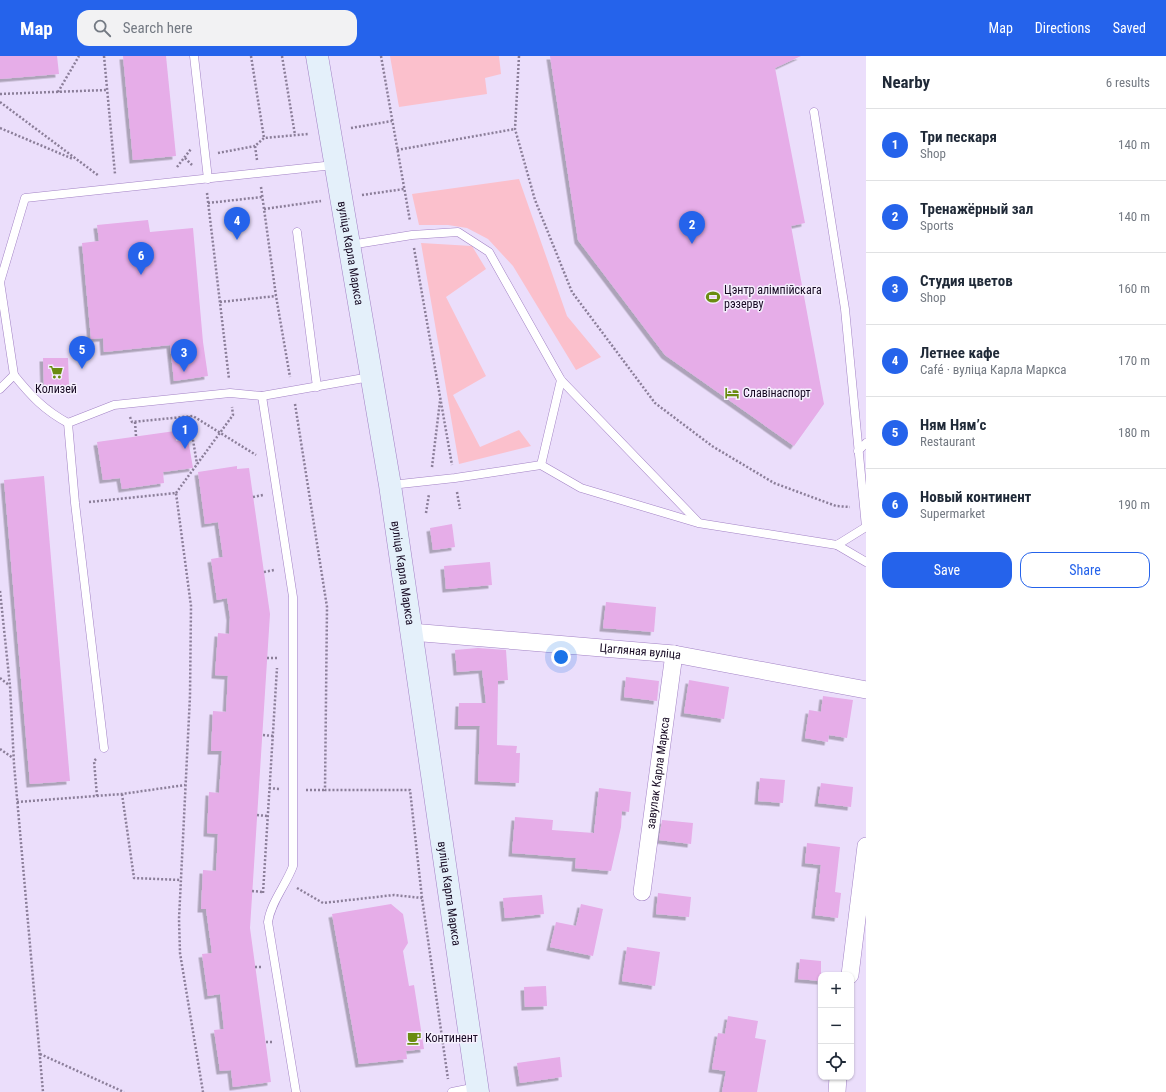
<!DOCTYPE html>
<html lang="en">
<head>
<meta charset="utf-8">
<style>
  :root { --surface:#fff; --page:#f2f2f3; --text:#1f2937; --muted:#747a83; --line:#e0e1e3; --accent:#2563eb }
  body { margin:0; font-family:"Roboto Condensed",sans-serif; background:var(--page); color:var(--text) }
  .controls { position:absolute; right:12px; bottom:12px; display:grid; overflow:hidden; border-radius:8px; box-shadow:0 1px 3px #0004 }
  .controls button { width:36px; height:36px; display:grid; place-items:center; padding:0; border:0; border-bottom:1px solid var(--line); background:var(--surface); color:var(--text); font:20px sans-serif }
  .you { position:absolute; left:561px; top:601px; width:14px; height:14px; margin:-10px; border:3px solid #fff; border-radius:50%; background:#1a73e8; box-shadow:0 0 0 6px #1a73e833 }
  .badge { display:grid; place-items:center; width:26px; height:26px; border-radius:50%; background:var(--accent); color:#fff; font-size:13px; font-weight:700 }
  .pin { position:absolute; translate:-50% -33px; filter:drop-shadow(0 1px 2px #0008) }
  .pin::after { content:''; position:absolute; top:21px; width:14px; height:12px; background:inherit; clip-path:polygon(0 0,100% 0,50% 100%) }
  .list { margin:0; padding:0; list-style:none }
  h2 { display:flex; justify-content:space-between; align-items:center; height:52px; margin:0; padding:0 16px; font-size:17px }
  h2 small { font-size:13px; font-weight:400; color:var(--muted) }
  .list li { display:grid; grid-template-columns:26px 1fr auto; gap:12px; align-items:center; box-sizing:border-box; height:72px; padding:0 16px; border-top:1px solid var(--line) }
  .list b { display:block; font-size:15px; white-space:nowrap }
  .list p { margin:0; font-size:13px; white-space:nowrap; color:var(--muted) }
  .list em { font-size:13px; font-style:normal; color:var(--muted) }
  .actions { display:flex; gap:8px; padding:12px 16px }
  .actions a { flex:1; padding:9px 0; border:1px solid var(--accent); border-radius:12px; text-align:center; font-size:14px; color:var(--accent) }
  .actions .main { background:var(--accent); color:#fff }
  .icon { flex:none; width:22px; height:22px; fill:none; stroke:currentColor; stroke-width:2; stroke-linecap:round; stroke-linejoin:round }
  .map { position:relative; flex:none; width:866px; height:1036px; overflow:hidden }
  header { display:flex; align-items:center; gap:24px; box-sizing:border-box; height:56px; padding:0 20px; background:var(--accent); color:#fff }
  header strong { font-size:19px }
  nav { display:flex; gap:22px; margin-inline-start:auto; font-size:14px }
  .search { width:280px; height:36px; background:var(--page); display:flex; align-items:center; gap:10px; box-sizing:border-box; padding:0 14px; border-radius:12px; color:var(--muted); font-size:15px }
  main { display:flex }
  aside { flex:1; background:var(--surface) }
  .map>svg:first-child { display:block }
  .green { fill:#fbc0cc }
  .building { fill:#e6ade8; filter:url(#shadow) }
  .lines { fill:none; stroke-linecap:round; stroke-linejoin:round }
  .lane-casing { stroke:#a282c5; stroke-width:9 }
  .street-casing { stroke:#a282c5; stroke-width:18 }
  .secondary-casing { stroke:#a282c5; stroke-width:23 }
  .path { stroke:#8b7e99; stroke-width:2.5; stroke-dasharray:2 2; stroke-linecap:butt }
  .lane { stroke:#fff; stroke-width:8 }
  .street { stroke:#fff; stroke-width:17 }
  .secondary { stroke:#e4f0fa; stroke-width:22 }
  .labels { text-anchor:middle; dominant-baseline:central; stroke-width:3; stroke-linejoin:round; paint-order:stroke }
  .street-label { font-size:12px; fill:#170a23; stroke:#f5effd }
  .poi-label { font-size:12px; fill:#170a23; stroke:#f5effd; text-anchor:start }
</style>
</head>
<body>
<header>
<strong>Map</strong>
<div class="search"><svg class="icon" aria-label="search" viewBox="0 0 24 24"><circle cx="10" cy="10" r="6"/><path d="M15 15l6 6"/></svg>Search here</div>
<nav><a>Map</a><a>Directions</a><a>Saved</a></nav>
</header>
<main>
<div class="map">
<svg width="866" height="1036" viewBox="0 0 866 1036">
  <defs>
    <filter id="shadow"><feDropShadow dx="-3.5" dy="3.5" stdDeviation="0" flood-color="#0004"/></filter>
  </defs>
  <rect width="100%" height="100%" fill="#ebdefb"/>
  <g class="green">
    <polygon points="390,0 499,0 501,18 485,22 487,38 399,51"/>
    <polygon points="519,123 567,260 601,301 576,314 513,210 488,183 467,172 448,169 419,169 412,138"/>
    <polygon points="421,187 472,190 486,213 446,241 486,320 453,339 480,391 519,374 531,390 459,408"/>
  </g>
  <g class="building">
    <polygon points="0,0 57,0 59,18 0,23"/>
    <polygon points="123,0 166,0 176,100 133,104"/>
    <polygon points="550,0 801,0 775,12 805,167 791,170 824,348 794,390 665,299 578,184"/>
    <polygon points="148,164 150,176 193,172 203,286 208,320 174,325 170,289 104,296 103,282 91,283 82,187 99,185 97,169"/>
    <polygon points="43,302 68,302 69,330 44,330"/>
    <polygon points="175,375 176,385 188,383 193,412 163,416 164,427 122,433 120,422 103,424 97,386"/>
    <polygon points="237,410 237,413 249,412 270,558 250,872 271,1026 233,1031 231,1014 220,1015 214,974 224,973 220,938 208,940 202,898 212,897 206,853 201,853 203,814 216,815 218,778 207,777 209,736 219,737 222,695 211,695 213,655 226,656 228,620 215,619 218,577 229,578 230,561 227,542 217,544 211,503 223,501 218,466 205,468 198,416"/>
    <polygon points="44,420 70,725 30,728 4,424"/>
    <polygon points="452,468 455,491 433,494 430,472"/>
    <polygon points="490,506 492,529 446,533 444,510"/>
    <polygon points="606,546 656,551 654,576 603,572"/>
    <polygon points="478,592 506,594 508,624 498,625 497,689 517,690 516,697 520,697 519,727 478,725 480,670 458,670 459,647 486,647 482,614 457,616 455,594"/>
    <polygon points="626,621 659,625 657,645 624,641"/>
    <polygon points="689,624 729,631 724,663 684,657"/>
    <polygon points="823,640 853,644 847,682 829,679 828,686 805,682 809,654 821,656"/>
    <polygon points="760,722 785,724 783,747 758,745"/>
    <polygon points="821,727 853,731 851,751 818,747"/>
    <polygon points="599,732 631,736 629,756 622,755 621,771 611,815 575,812 576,802 512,797 515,761 553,764 552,774 594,777"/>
    <polygon points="662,764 693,767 691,788 659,784"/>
    <polygon points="807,787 840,791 835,836 841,837 838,862 815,859 821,809 805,807"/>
    <polygon points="658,837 691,841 689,861 656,858"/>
    <polygon points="542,839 544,858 505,862 503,842"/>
    <polygon points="391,848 403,858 408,887 403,895 409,930 414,929 424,993 406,995 407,1003 359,1008 332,858"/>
    <polygon points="581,848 603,853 593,900 550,891 556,866 576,870"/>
    <polygon points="627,891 660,896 655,930 622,925"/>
    <polygon points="800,903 821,905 821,925 798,923"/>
    <polygon points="546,930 547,950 525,951 524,931"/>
    <polygon points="728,960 758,965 755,982 766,984 757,1036 722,1036 726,1015 712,1013 718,977 725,978"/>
    <polygon points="560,1001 562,1021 520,1027 517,1007"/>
  </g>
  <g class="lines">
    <defs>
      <g id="lane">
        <polyline points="194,0 208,123"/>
        <polyline points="297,176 317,331"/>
        <polyline points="350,189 412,179 458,176 489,196 561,324 698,466"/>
        <polyline points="14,319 0,226 25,142 334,109"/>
        <path d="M0,333L14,319C31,340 44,354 68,367"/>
        <path d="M262,340L293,541V810C286,829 271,846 268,866L296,1036"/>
        <polyline points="858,395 866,387"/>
        <polyline points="541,409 561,324"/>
        <polyline points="391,429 455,422 541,409 581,432 698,467 837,489 866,471 845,253 814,56"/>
        <polyline points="837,489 866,506"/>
        <polyline points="104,692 75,447 68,367 114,349 230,337 262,340 370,321"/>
        <polyline points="452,1036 477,1031"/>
      </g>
      <g id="street">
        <path id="s1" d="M411,576L674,598L866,634"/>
        <path id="s2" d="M642,836L674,598"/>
        <polyline points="850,919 866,790"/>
        <polyline points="837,1036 838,1021"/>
      </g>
      <g id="secondary">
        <path id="s3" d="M317,0L390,429L478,1036"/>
      </g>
    </defs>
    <use href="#lane" class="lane-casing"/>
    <use href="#street" class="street-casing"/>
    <use href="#secondary" class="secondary-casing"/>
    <g class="path">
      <polyline points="104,0 115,118"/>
      <polyline points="251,0 264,82"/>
      <polyline points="282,0 295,79"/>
      <polyline points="381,0 410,165"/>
      <polyline points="519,0 515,73 535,144 572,236 655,347 712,390 774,427 836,450 850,451"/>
      <polyline points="58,36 79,0"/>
      <polyline points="0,38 106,34"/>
      <polyline points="0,46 99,120"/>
      <polyline points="0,72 73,103"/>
      <polyline points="351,72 392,65"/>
      <polyline points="397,94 515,73"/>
      <polyline points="218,97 255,90"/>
      <polyline points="185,102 192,109"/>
      <polyline points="257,104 255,90 264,82 308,78"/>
      <polyline points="177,111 191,93"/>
      <polyline points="261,131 276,240 290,321"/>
      <polyline points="207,137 229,323"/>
      <polyline points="362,139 404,133"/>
      <polyline points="208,147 262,141"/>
      <polyline points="264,153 321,145"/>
      <polyline points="414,192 452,409"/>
      <polyline points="220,246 276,240"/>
      <polyline points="295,348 327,551 325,734 410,734 422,842 448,1023"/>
      <polyline points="189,360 197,408"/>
      <polyline points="130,361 132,366 193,360 256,399"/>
      <polyline points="135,366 136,380"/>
      <polyline points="432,411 440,345"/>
      <polyline points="457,436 460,453"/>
      <polyline points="176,437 233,359 232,351"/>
      <polyline points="253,441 263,439"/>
      <polyline points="89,446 176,437 191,550 190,640 179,863 180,897 203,1036"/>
      <polyline points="426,457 429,438"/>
      <polyline points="264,516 274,514"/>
      <polyline points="0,535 10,630 14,708 43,1036"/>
      <polyline points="267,602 278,602"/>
      <polyline points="0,622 9,629"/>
      <polyline points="263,679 273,680"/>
      <polyline points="0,693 13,702"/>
      <polyline points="96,703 94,705 97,740"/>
      <polyline points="269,732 279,733"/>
      <polyline points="306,734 325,734"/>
      <polyline points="122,738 134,822 181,824"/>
      <polyline points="17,746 122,738 185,729"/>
      <polyline points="257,759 267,760"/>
      <polyline points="297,832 323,847 394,839 422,842"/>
      <polyline points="252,835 263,836"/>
      <polyline points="263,837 277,612"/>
      <polyline points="255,911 262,911"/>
      <polyline points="266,986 273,986"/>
      <polyline points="40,998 124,1036"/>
    </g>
    <use href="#lane" class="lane"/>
    <use href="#street" class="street"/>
    <use href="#secondary" class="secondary"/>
  </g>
  <defs>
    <symbol id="stadium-bare" viewBox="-9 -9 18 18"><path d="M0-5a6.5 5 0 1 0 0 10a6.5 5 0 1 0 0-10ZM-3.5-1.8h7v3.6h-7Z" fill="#6a8c11" stroke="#f5effd" stroke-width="2.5" paint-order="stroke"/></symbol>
    <symbol id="supermarket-bare" viewBox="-9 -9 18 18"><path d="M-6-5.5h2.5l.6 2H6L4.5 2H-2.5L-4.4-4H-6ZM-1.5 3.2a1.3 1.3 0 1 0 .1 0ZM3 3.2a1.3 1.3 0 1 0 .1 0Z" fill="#6a8c11" stroke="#f5effd" stroke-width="2.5" paint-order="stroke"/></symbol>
    <symbol id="hotel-bare" viewBox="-9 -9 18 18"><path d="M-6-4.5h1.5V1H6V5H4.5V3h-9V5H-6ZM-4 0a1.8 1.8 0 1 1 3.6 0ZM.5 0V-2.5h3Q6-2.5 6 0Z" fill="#6a8c11" stroke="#f5effd" stroke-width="2.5" paint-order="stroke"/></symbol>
    <symbol id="cafe-bare" viewBox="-9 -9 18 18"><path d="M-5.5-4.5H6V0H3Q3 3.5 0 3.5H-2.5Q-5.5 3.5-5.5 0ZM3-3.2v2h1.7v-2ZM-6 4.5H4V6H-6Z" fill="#6a8c11" stroke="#f5effd" stroke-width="2.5" paint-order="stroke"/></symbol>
  </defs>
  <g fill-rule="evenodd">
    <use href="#stadium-bare" x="703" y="231" width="20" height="20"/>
    <use href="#supermarket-bare" x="46" y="306" width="20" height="20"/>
    <use href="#hotel-bare" x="722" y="327" width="20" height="20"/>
    <use href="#cafe-bare" x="404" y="972" width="20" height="20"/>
  </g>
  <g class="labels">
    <g class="street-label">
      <text stroke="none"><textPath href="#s3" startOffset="200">вуліца Карла Маркса</textPath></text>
      <text stroke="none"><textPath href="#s3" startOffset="524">вуліца Карла Маркса</textPath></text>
      <text stroke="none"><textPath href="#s1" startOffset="230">Цагляная вуліца</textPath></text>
      <text stroke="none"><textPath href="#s2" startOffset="120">завулак Карла Маркса</textPath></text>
      <text stroke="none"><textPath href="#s3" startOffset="848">вуліца Карла Маркса</textPath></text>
    </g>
    <g class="poi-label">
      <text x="724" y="234">Цэнтр алімпійскага<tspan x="724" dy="14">рэзерву</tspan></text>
      <text x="56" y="333" text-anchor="middle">Колизей</text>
      <text x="743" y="337">Славінаспорт</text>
      <text x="425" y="982">Континент</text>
    </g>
  </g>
</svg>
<div class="controls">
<button>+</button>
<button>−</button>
<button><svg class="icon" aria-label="locate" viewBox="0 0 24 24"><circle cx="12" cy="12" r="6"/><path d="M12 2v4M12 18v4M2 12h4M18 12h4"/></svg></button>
</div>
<div class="you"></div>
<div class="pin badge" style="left:185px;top:393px">1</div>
<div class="pin badge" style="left:692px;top:188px">2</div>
<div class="pin badge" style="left:184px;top:316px">3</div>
<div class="pin badge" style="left:237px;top:184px">4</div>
<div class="pin badge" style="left:82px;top:313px">5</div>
<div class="pin badge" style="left:141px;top:219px">6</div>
</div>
<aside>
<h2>Nearby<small>6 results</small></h2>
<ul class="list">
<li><span class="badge">1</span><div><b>Три пескаря</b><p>Shop</p></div><em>140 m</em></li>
<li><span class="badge">2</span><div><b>Тренажёрный зал</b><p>Sports</p></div><em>140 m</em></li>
<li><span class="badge">3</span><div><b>Студия цветов</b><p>Shop</p></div><em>160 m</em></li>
<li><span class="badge">4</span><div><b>Летнее кафе</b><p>Café · вуліца Карла Маркса</p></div><em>170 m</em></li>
<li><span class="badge">5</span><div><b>Ням Нямʼс</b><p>Restaurant</p></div><em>180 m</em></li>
<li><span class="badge">6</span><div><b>Новый континент</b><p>Supermarket</p></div><em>190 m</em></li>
</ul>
<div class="actions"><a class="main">Save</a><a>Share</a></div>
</aside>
</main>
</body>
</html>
